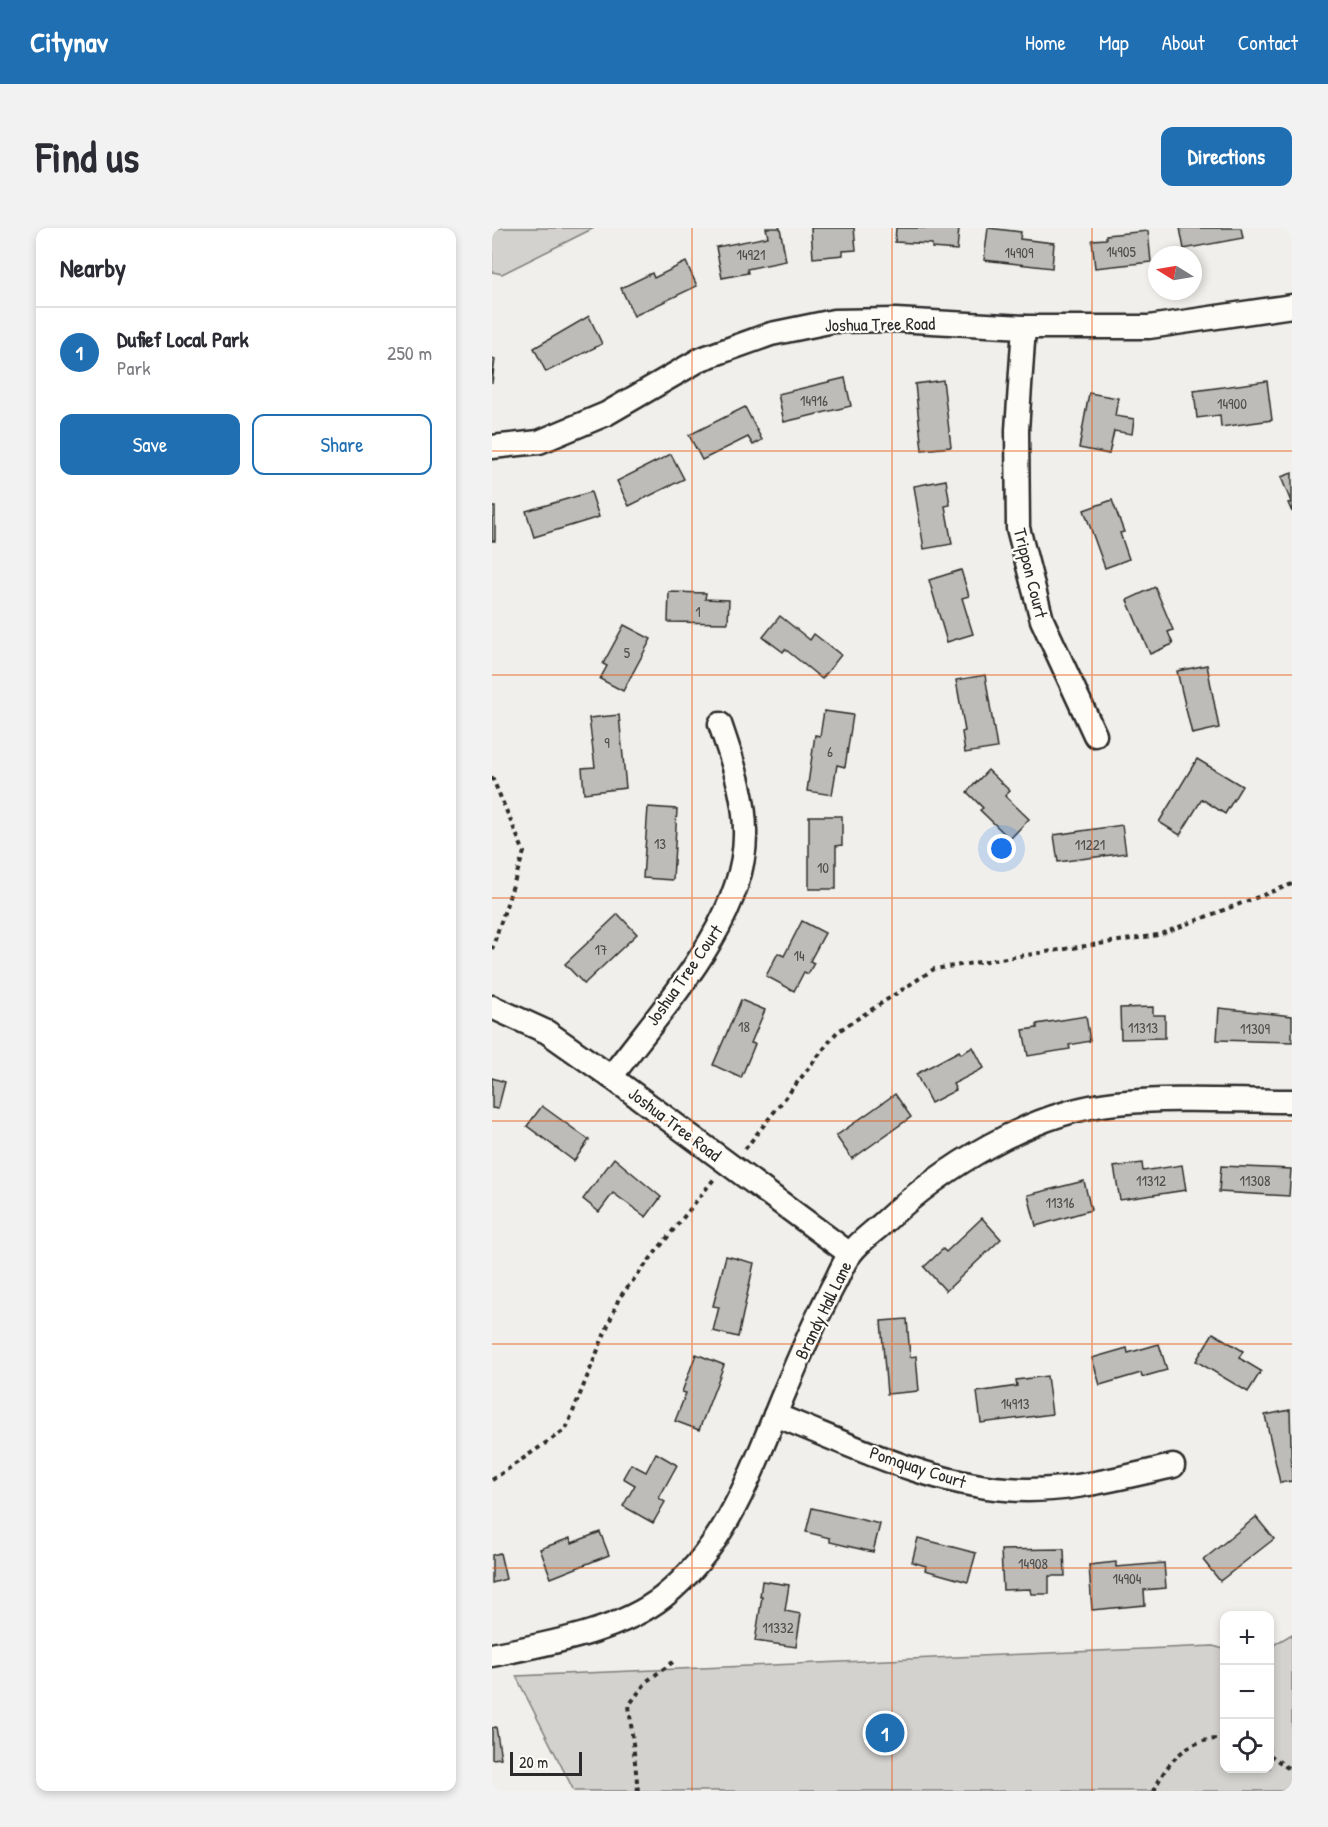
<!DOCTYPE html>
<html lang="en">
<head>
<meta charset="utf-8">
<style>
  :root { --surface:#fff; --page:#f2f2f3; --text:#2b2b33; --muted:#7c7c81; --line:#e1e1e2; --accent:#1f6fb2 }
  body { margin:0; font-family:"Patrick Hand",sans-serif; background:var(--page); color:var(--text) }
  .controls { position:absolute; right:18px; bottom:18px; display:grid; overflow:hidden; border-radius:12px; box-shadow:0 3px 9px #0003 }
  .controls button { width:54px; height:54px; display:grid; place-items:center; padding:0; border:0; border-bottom:2px solid var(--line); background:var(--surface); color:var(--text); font:30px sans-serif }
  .compass { position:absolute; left:656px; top:18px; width:54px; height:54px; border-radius:50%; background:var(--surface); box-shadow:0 3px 9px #0003; rotate:281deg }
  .scale { position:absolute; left:18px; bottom:15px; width:72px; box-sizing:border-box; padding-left:6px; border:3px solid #2b2b2b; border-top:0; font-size:16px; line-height:21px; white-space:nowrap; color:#2b2b2b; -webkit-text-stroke:4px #fdfcf7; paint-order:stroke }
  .you { position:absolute; left:510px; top:621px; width:21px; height:21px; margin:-15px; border:4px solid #fff; border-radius:50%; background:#1a73e8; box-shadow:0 0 0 9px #1a73e833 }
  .badge { display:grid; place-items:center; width:39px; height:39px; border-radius:50%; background:var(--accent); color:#fff; font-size:20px; font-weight:700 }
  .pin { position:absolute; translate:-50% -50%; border:3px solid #fff; box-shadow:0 2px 6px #0006 }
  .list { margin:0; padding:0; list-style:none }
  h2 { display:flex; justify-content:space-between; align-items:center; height:78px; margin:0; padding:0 24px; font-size:26px }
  h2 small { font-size:20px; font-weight:400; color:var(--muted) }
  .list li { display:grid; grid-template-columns:39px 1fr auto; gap:18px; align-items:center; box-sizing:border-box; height:90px; padding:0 24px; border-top:2px solid var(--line) }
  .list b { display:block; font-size:22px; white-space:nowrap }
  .list p { margin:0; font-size:20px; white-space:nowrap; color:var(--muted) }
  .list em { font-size:20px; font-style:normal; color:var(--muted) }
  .actions { display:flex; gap:12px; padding:18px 24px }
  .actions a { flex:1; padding:14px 0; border:2px solid var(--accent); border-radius:12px; text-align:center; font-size:21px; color:var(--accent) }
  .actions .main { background:var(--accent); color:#fff }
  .icon { flex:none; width:33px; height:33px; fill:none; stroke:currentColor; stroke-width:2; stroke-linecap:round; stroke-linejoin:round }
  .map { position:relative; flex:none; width:800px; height:1563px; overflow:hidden; border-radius:12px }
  header { display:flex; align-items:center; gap:36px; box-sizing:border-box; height:84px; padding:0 30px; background:var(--accent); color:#fff }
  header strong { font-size:28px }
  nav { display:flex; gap:33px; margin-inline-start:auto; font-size:21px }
  .intro { display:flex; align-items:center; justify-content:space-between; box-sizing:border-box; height:144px; padding:0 36px }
  h1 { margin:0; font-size:42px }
  .button { padding:15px 27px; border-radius:12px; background:var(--accent); color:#fff; font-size:21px; font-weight:700 }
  main { display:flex; gap:36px; padding:0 36px }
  aside { flex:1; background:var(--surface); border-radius:12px; box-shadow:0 3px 9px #0003 }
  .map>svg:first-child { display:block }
  .green { fill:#d3d2cf; stroke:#7f7e7d; stroke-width:1.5 }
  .building { fill:#bdbcb8; stroke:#2b2b2b; stroke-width:1.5 }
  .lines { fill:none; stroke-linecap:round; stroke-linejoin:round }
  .street-casing { stroke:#2b2b2b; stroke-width:27 }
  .path { stroke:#2b2b2b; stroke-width:4; stroke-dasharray:4.5 4.5; stroke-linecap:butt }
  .street { stroke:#fdfcf7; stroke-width:22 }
  .grid { fill:none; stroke:#e8590c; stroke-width:1.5; stroke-opacity:0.55 }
  .labels { text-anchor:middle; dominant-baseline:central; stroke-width:4.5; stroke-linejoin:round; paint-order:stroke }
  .number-label { font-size:15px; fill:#504f4e }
  .street-label { font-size:18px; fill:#2b2b2b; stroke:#fdfcf7 }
</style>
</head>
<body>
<header>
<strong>Citynav</strong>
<nav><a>Home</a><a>Map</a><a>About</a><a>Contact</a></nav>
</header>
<div class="intro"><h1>Find us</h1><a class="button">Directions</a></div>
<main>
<aside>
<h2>Nearby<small></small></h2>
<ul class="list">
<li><span class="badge">1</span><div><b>Dufief Local Park</b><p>Park</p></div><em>250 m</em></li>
</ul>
<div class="actions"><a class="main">Save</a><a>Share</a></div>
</aside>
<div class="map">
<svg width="800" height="1563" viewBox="0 0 800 1563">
  <rect width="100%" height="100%" fill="#f0efeb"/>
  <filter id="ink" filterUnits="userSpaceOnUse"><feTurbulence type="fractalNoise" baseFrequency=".0167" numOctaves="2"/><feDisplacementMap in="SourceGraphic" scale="12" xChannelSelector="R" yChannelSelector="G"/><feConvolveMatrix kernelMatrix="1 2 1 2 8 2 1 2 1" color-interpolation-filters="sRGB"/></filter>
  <g filter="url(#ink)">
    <g class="green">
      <polygon points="0,0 102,0 10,46 0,44"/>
      <polygon points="800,1406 800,1563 82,1563 24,1448 721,1418 732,1421 732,1540 778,1540 778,1419"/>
    </g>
    <g class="building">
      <polygon points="274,0 288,0 294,33 255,41 256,45 230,50 224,19 276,9"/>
      <polygon points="319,0 362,0 364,22 351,23 351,27 321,30"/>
      <polygon points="404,0 467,0 465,22 440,20 440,16 403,14"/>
      <polygon points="496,0 529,4 528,11 562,15 560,40 492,32"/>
      <polygon points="688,0 749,0 751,10 692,21"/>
      <polygon points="656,3 659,34 603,40 600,12 614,11 614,7"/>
      <polygon points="194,34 205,58 142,88 129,60 160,45 162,50"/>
      <polygon points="97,88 110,116 54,144 42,120"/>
      <polygon points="0,130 3,131 0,155"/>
      <polygon points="353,150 359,178 292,194 286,166"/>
      <polygon points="451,152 459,219 430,222 423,156"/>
      <polygon points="775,153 780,192 729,199 728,187 705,190 702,163"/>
      <polygon points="597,165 626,170 623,188 642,191 640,206 622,203 617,226 587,220"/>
      <polygon points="253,179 270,212 261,217 256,209 210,232 197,207"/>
      <polygon points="179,226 192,251 137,278 125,253"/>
      <polygon points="800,245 800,284 796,275 799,274 789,249"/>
      <polygon points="454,252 458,277 453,278 460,316 432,321 422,258"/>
      <polygon points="99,264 107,289 42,309 34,283"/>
      <polygon points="620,272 632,304 628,305 637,331 613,340 592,282"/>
      <rect x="0" y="279" width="3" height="34"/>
      <polygon points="469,342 477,368 470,370 481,406 455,414 437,352"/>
      <polygon points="663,359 681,402 676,404 681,416 658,426 635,372"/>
      <polygon points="177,364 214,365 213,371 237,372 236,395 176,394"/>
      <polygon points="288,388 318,412 322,406 349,427 330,451 293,421 291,424 271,409"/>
      <polygon points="132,397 159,411 131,463 108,451 115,438 111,436"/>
      <polygon points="715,437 727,500 700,506 685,443"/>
      <polygon points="493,447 505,520 473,525 470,504 473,503 464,452"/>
      <polygon points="332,483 361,487 353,539 345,537 340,567 315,563 323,507 328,508"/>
      <polygon points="127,487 134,560 92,565 90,540 103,539 97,490"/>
      <polygon points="705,531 750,558 733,586 710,571 688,607 667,594"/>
      <polygon points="496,542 518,563 513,568 537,591 518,611 488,582 491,580 475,564"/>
      <polygon points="156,579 185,581 181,652 151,650"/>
      <polygon points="317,588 350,588 350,617 344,618 344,661 317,661"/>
      <polygon points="630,597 634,625 566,634 562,607"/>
      <polygon points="126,686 145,706 92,756 73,736"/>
      <polygon points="310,693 333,705 318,733 322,735 316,746 312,744 302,763 274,748 286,725 292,728"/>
      <polygon points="249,772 273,782 259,815 263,816 249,850 221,837"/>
      <polygon points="661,779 661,787 673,787 673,810 629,811 628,780"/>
      <polygon points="727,780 800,788 800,814 725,812"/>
      <polygon points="594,788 598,813 577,817 578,821 536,828 531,802 545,800 545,796"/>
      <polygon points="481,819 492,840 461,856 464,862 439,875 424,846 467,823 469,826"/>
      <polygon points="0,850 13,854 6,881 0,880"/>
      <polygon points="403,866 419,889 360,931 344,908"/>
      <polygon points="50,878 97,912 82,933 35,898"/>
      <polygon points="122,930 169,969 154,989 121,965 107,984 91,971"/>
      <polygon points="650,935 651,943 690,937 694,962 628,972 622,939"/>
      <polygon points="729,938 799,941 797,968 727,964"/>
      <polygon points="592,953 599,982 544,998 536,967"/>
      <polygon points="490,990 509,1011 454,1063 432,1039 451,1021 454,1024"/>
      <polygon points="234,1028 262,1035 246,1109 221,1103 227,1079 221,1078"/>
      <polygon points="415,1091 418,1129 424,1128 427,1163 395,1166 389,1093"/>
      <polygon points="721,1105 751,1123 747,1130 769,1143 756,1164 704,1133"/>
      <polygon points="667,1116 675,1142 650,1149 649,1145 608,1157 600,1130 635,1120 636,1125"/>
      <polygon points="204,1126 232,1137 207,1202 183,1193 194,1165 190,1164"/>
      <polygon points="555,1148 560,1186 489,1195 485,1164 525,1158 524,1152"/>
      <polygon points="798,1182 800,1253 788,1255 773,1187"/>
      <polygon points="164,1225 185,1237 167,1270 173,1274 161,1295 131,1278 143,1257 131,1250 139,1236 154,1244"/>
      <polygon points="320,1280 388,1296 381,1324 338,1314 338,1310 314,1304"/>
      <polygon points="764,1289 782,1311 728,1353 711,1332"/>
      <polygon points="108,1304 117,1327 59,1350 48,1321 78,1310 80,1315"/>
      <polygon points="426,1310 484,1325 476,1354 433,1342 434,1338 420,1334"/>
      <polygon points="572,1321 573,1348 557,1348 557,1366 539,1366 538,1361 511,1362 509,1322"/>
      <polygon points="8,1325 14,1351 0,1355 0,1327"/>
      <polygon points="624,1334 624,1339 672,1335 674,1360 652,1362 653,1377 600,1382 597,1337"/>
      <polygon points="270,1353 297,1357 293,1383 309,1386 304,1419 263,1413 270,1369 268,1369"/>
      <polygon points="4,1499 9,1530 0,1531 0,1500"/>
    </g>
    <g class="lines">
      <defs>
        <g id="street">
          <polyline points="532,99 525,202 526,300 550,392 603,507"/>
          <polyline points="0,219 47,214 114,186 209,131 279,106 342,93 403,92 532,99 657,99 800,78"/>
          <polyline points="0,779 55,804 119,849 358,1026"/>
          <path d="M119,849C169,781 252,695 253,608C254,569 240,532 228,496"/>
          <path d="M283,1187C357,1216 434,1255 514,1261C570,1266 627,1250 681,1238"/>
          <path d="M0,1427C53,1416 127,1404 171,1369C235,1318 260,1243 290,1170C306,1132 322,1094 341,1058C347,1048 351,1034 359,1025C367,1014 380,1005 390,996C451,939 538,884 624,875C682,869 742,873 800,873"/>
        </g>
      </defs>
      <use href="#street" class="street-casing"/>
      <g class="path">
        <polyline points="0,549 32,624 0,721"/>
        <polyline points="253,921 345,804 442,741 666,707 800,656"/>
        <polyline points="0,1252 74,1201 127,1070 222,951"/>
        <polyline points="778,1527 800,1543"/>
        <polyline points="146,1563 137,1477 155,1453 181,1434"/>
        <path d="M662,1563C675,1533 697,1509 732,1511"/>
      </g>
      <use href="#street" class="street"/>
    </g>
  </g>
  <path class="grid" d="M200,0V1563M400,0V1563M600,0V1563M0,223H800M0,447H800M0,670H800M0,893H800M0,1116H800M0,1340H800"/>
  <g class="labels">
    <g class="number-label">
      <text x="629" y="23">14905</text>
      <text x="527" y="24">14909</text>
      <text x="259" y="26">14921</text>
      <text x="322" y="172">14916</text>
      <text x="740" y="175">14900</text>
      <text x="206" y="383">1</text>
      <text x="135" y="424">5</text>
      <text x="115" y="514">9</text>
      <text x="338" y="523">6</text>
      <text x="168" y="615">13</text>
      <text x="598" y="616">11221</text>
      <text x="331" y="639">10</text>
      <text x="109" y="721">17</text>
      <text x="307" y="727">14</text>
      <text x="252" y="798">18</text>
      <text x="651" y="799">11313</text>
      <text x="763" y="800">11309</text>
      <text x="659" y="952">11312</text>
      <text x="763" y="952">11308</text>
      <text x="568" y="974">11316</text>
      <text x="523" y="1175">14913</text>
      <text x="541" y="1335">14908</text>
      <text x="635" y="1350">14904</text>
      <text x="286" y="1399">11332</text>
    </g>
    <g class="street-label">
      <text transform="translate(388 96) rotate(-1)">Joshua Tree Road</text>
      <text transform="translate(539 345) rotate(76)">Trippon Court</text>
      <text transform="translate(192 747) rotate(-55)">Joshua Tree Court</text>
      <text transform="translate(183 896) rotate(37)">Joshua Tree Road</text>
      <text transform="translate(331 1082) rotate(-64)">Brandy Hall Lane</text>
      <text transform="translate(426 1239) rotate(18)">Pomquay Court</text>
    </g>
  </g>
</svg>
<div class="controls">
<button>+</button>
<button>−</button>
<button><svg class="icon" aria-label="locate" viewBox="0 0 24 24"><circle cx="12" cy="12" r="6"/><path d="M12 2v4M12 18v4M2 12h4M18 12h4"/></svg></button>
</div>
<svg class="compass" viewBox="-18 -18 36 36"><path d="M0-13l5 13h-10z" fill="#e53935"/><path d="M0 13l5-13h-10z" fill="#7c7c81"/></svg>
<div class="scale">20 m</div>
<div class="you"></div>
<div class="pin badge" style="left:393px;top:1505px">1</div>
</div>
</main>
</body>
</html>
